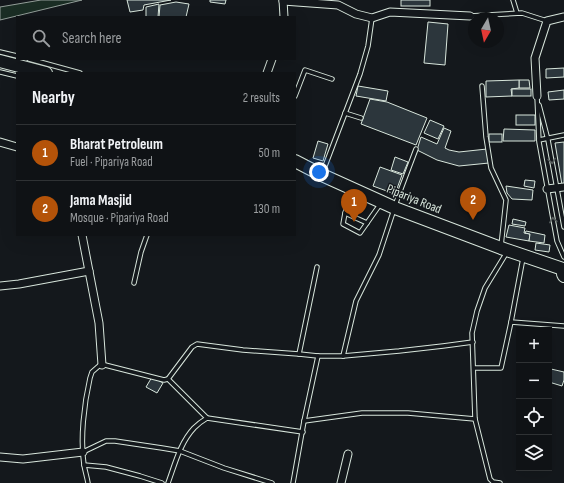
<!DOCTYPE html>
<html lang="en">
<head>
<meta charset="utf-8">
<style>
  :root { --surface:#0f1215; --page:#181b1e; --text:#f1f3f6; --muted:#9b9ea0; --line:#2f3234; --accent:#b45309 }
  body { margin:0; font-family:"Sofia Sans Condensed",sans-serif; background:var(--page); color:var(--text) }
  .controls { position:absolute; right:12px; bottom:12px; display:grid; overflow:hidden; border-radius:0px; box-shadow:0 4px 16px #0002 }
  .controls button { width:36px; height:36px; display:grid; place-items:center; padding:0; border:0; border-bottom:1px solid var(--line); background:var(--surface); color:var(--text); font:20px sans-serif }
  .compass { position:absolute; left:468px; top:12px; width:36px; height:36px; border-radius:50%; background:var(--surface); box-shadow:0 4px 16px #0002; rotate:189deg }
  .you { position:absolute; left:319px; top:172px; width:14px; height:14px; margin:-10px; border:3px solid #fff; border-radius:50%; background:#1a73e8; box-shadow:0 0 0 6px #1a73e833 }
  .badge { display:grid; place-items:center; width:26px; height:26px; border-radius:50%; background:var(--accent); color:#fff; font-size:13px; font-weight:700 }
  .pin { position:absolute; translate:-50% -33px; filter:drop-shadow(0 1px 2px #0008) }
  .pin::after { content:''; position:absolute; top:21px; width:14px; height:12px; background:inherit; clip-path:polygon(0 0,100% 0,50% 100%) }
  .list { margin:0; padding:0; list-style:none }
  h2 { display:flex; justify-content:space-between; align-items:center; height:52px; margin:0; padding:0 16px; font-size:17px }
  h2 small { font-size:13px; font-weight:400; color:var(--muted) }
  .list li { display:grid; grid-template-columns:26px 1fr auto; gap:12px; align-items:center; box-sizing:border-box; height:56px; padding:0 16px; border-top:1px solid var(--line) }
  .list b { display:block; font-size:15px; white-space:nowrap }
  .list p { margin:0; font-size:13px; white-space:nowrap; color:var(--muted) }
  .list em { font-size:13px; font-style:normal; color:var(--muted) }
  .icon { flex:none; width:22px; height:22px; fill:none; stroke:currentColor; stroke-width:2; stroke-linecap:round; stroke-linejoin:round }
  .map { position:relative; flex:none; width:564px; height:483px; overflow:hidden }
  .search { position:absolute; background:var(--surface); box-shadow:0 4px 16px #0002; left:16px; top:16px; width:280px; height:44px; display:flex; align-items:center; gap:10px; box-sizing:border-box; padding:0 14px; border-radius:0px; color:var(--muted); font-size:15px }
  .panel { position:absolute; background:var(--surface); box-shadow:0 4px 16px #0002; left:16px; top:72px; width:280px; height:164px; border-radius:0px }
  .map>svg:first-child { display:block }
  .green { fill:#1a2d24; stroke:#939e99 }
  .building { fill:#2c363c; stroke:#d8e6dc }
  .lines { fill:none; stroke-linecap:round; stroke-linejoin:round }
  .lane-casing { stroke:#d8e6dc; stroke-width:5.5 }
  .street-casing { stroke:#d8e6dc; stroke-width:9 }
  .primary-casing { stroke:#d8e6dc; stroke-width:14 }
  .lane { stroke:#14181c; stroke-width:3.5 }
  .street { stroke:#14181c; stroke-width:7 }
  .primary { stroke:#14181c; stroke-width:12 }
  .oneway { stroke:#59605f }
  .labels { text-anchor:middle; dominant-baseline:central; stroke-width:3; stroke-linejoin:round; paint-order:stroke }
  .street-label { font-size:13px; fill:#d8e6dc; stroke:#14181c }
</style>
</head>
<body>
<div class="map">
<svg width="564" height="483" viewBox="0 0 564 483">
  <rect width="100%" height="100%" fill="#14181c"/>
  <polygon class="green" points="41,0 82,0 0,20 0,7"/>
  <g class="building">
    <polygon points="127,0 171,0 144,5 143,10 130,12"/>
    <polygon points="210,0 226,0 225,4 210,2"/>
    <rect x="401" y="0" width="29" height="6"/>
    <polygon points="176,2 189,4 186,17 159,17 160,5"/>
    <polygon points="159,4 158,17 146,17 146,7"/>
    <polygon points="428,22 448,24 445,65 424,63"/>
    <polygon points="564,68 564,77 546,78 546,69"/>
    <polygon points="519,80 529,80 530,88 519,88"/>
    <polygon points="519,80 519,88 511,89 512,96 486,97 486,81"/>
    <polygon points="358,86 388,91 386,101 356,96"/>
    <rect x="512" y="89" width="19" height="7"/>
    <polygon points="564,90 564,99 549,100 548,92"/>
    <polygon points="370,99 387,102 427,118 416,145 361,124"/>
    <rect x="516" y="115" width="19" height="10"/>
    <polygon points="430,120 444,126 438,139 424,133"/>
    <polygon points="444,128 451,131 445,148 449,150 459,152 487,149 489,163 459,166 437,160 417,150 421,137 437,144"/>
    <polygon points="504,129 535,130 535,141 503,141"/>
    <rect x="489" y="134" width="13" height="8"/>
    <polygon points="318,141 328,144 323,161 313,158"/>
    <polygon points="564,142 564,184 562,185 555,143"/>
    <polygon points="395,157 408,162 403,174 391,170"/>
    <polygon points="380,167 402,175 395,194 373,186"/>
    <polygon points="525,180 535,181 534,188 524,186"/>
    <polygon points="506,186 533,190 532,200 512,199 507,193"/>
    <polygon points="513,219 526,222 525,226 512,224"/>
    <polygon points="509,225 525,228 524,233 530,234 529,241 506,237"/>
    <polygon points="526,231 545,235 544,243 529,241 530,234 525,233"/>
    <polygon points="536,243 550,245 549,252 535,250"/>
    <polygon points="551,369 564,372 564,380 562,386 549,382 549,375"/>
    <polygon points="152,377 163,383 157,393 146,387"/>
  </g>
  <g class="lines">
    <defs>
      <g id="lane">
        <polyline points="513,0 517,13"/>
        <polyline points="470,16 522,13 547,21"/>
        <polyline points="0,52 17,56"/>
        <polyline points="29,59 80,73"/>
        <polyline points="0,72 17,76"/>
        <polyline points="482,86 486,137 491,168 506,200 501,246"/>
        <polyline points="295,96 305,70 332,79"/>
        <polyline points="537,96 539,142 557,241 564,257"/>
        <polyline points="539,105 548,140 564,227"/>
        <polyline points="345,113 361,118"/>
        <polyline points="539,140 564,135"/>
        <polyline points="322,174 360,74 368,46 372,18"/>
        <polyline points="352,191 345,213 367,223 381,203"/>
        <polyline points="345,213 343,224 360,233 367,223"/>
        <polyline points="134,283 141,252 147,235"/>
        <polyline points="511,322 523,258"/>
        <polyline points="299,354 317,267"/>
        <polyline points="343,356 356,301 379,255 399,194 416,149"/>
        <polyline points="474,368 501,368 511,322 564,326"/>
        <polyline points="168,379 207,418"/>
        <polyline points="304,421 362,413 408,413 475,419"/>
        <polyline points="83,452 106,441 115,441 162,448 180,451 224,468 272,483"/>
        <polyline points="84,465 106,467 140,476 162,483"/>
        <path d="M88,483C87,477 85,471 84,465C80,439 84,404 90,378L92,372L100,365H105L164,380L168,379L192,347L197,344L243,350L299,354L318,356H343L399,351L443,346L473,342"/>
        <path d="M168,483C175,464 180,443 194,428C198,424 202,421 207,418L303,432"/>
        <polyline points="293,483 304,421 318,356"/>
        <polyline points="500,483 493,482 490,479 475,419 472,333 477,311 485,288 507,252"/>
      </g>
      <g id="street">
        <polyline points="283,0 284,17"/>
        <polyline points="283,1 338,5 356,14 372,18 390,12 470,16"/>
        <polyline points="267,73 272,59"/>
        <polyline points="537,96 535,58 547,21 564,17"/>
        <polyline points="0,142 17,147"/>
        <polyline points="547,189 564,187"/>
        <polyline points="82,235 99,323 102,365"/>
        <polyline points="0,286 19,284 89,271"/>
        <polyline points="0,457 23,459 83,452"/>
        <polyline points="341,483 348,454"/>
      </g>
      <g id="primary">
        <polyline points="0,61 46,73"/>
        <polyline points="295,161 322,175 395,208 501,248 563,269 563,274 564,276"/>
      </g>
    </defs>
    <use href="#lane" class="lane-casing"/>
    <use href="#street" class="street-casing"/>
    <use href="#primary" class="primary-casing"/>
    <use href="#lane" class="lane"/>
    <use href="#street" class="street"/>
    <use href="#primary" class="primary"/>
  </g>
  <defs><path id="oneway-chevron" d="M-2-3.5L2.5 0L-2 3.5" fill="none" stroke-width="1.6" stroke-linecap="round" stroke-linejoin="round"/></defs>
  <g class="oneway">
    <use href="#oneway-chevron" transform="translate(552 161) rotate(80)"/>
    <use href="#oneway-chevron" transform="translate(553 220) rotate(-100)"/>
  </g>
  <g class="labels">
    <g class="street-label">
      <text transform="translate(414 199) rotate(22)">Pipariya Road</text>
    </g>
  </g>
</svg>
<div class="controls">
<button>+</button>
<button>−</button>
<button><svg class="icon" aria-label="locate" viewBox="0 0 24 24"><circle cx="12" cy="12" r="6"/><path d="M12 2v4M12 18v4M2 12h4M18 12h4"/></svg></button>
<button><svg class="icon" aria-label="layers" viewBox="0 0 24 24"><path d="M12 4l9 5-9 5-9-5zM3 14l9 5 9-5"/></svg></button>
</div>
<svg class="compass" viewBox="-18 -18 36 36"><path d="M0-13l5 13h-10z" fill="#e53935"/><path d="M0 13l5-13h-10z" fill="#9b9ea0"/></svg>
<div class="you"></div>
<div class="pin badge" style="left:354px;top:222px">1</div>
<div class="pin badge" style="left:473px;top:220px">2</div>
<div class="search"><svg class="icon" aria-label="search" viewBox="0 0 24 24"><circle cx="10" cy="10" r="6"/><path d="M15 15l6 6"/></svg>Search here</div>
<section class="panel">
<h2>Nearby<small>2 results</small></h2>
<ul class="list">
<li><span class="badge">1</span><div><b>Bharat Petroleum</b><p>Fuel · Pipariya Road</p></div><em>50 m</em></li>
<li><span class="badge">2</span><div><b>Jama Masjid</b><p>Mosque · Pipariya Road</p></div><em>130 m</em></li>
</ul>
</section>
</div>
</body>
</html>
